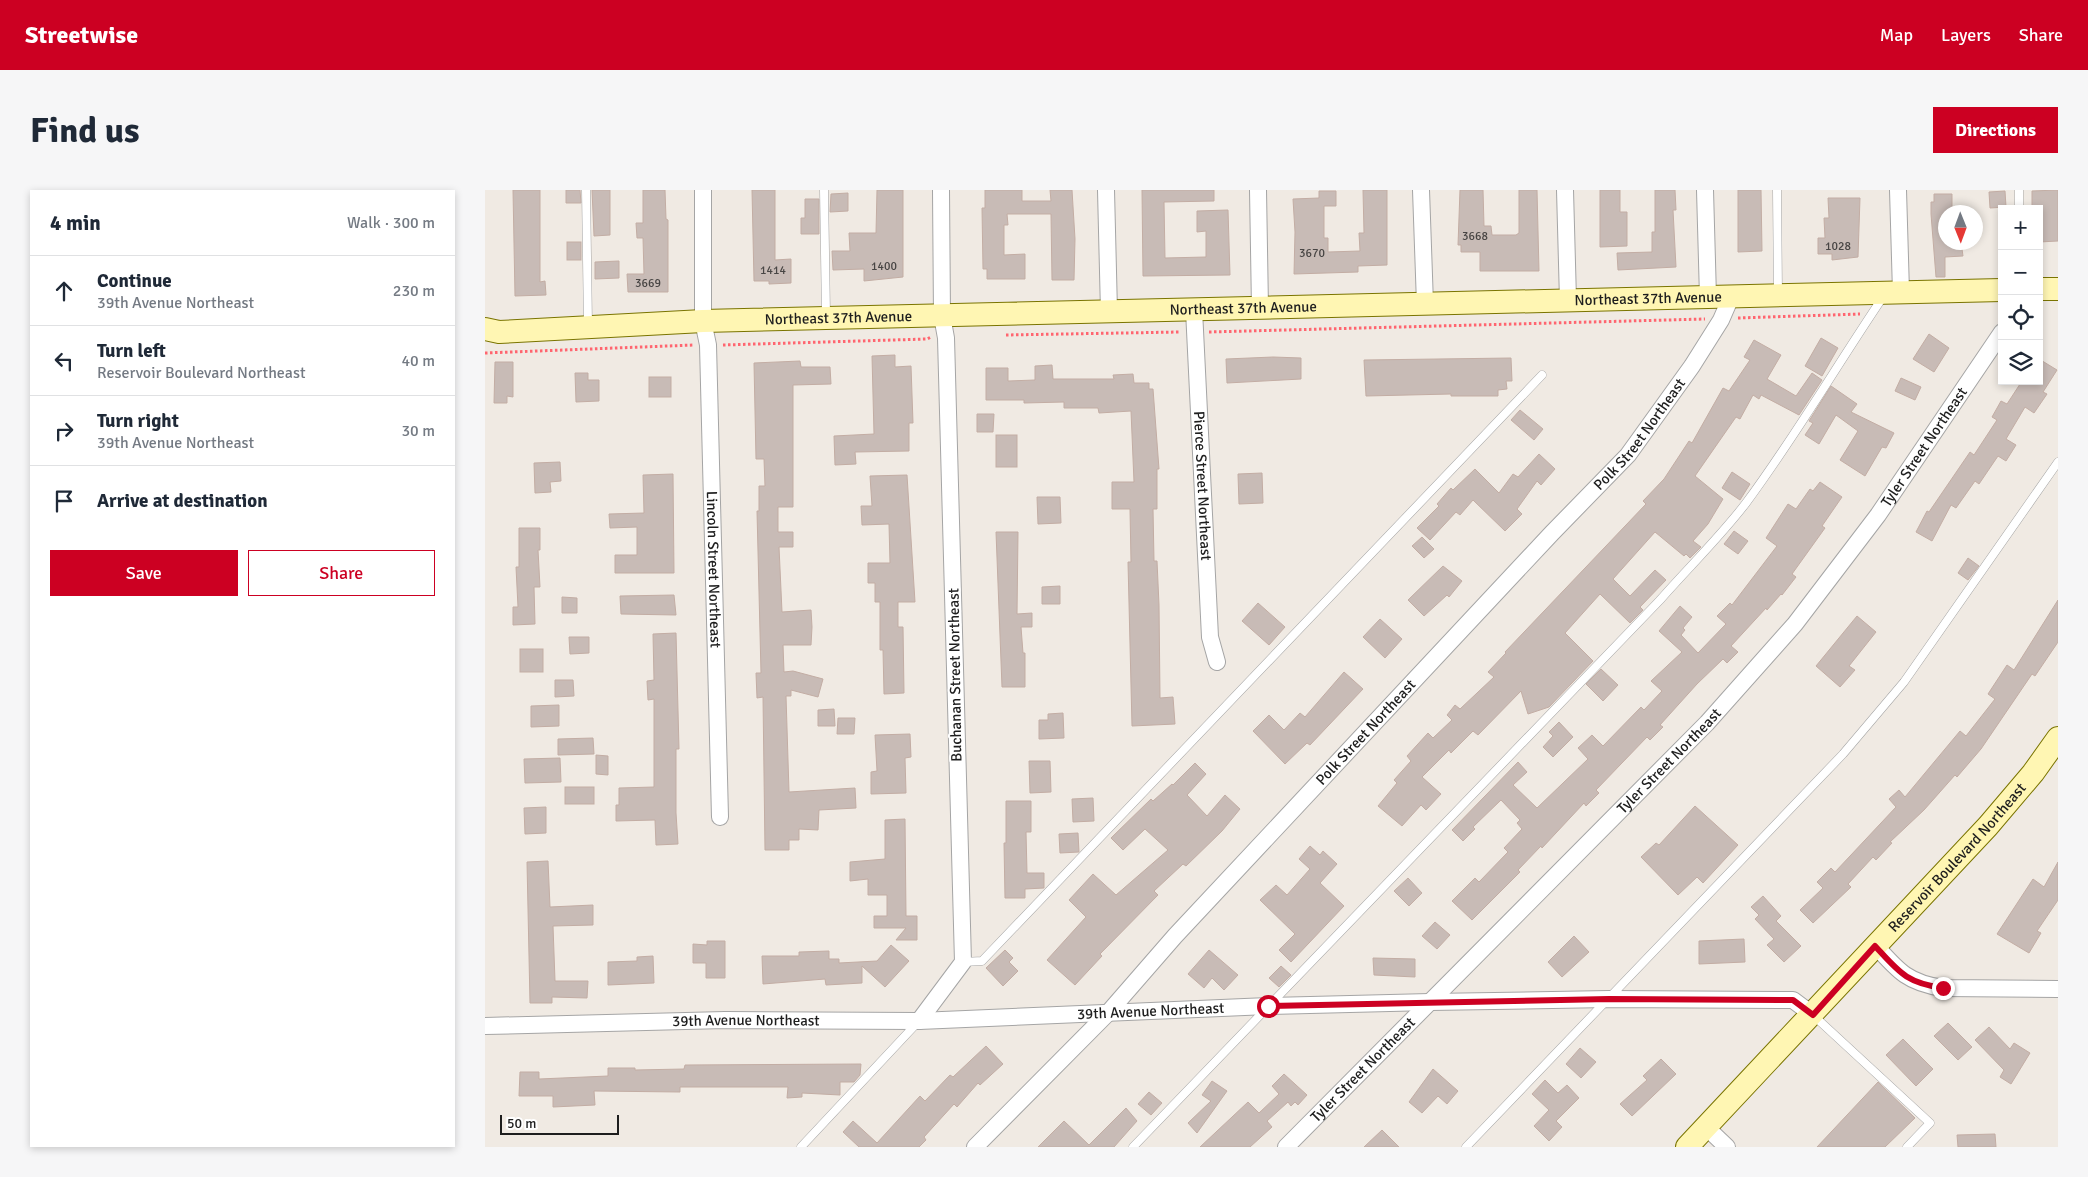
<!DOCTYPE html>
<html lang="en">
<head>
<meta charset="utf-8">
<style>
  :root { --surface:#fff; --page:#f6f6f7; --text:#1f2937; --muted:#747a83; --line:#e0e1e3; --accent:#c02 }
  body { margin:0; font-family:Signika,sans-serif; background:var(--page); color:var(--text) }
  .controls { position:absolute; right:15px; top:15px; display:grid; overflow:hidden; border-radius:0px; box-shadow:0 2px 8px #0003 }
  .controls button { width:45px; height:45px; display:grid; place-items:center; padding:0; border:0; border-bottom:1px solid var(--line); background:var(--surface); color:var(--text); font:25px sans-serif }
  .compass { position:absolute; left:1453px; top:15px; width:45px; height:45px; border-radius:50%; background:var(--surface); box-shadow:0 2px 8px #0003; rotate:179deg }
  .scale { position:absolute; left:15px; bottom:12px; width:119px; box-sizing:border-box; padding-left:5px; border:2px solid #1e1e1e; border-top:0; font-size:14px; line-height:18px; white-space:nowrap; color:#1e1e1e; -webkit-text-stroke:4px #fff; paint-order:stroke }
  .stop { position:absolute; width:15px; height:15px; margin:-11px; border:4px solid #c02; border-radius:50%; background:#fff }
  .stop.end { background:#c02; border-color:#fff; box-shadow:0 1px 5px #0008 }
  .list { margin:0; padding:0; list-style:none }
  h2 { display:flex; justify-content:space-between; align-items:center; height:65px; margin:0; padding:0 20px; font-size:21px }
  h2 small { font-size:16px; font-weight:400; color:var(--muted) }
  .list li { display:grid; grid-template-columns:32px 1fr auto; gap:15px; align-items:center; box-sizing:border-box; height:70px; padding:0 20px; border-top:1px solid var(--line) }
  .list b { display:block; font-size:19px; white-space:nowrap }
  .list p { margin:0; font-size:16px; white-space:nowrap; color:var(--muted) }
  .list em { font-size:16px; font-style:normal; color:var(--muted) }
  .actions { display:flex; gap:10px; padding:15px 20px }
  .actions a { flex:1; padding:11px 0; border:1px solid var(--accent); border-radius:0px; text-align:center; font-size:18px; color:var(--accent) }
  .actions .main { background:var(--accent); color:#fff }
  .icon { flex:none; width:28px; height:28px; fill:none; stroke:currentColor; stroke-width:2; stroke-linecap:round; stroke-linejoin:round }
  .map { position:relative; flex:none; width:1573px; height:957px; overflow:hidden; border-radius:0px }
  header { display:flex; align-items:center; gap:30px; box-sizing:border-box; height:70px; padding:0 25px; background:var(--accent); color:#fff }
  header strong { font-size:24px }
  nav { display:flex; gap:28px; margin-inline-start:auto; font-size:18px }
  .intro { display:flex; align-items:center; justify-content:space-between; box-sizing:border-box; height:120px; padding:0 30px }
  h1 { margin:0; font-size:35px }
  .button { padding:12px 22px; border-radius:0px; background:var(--accent); color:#fff; font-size:18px; font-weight:700 }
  main { display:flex; gap:30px; padding:0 30px }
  aside { flex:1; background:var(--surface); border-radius:0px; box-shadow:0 2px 8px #0003 }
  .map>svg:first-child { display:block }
  .building { fill:#c8bbb6; stroke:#c3ada4 }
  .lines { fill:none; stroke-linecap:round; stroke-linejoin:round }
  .lane-casing { stroke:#a5a5a5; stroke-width:9 }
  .street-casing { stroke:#a5a5a5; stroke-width:18 }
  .secondary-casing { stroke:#7a7400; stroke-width:24 }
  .path { stroke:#ff656f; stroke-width:3; stroke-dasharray:2.5 2.5; stroke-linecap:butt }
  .lane { stroke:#fff; stroke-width:8 }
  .street { stroke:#fff; stroke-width:16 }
  .secondary { stroke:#fff6b3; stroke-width:22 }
  .route { stroke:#c02; stroke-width:6 }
  .labels { text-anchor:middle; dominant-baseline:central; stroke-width:4; stroke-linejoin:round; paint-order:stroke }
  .number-label { font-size:12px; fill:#484544 }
  .street-label { font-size:15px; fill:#1e1e1e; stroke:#fff }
</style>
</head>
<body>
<header>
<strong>Streetwise</strong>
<nav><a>Map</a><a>Layers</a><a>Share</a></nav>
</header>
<div class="intro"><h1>Find us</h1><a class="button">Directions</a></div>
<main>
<aside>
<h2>4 min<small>Walk · 300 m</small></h2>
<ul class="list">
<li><svg class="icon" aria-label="ahead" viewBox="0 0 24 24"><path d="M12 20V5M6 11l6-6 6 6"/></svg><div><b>Continue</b><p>39th Avenue Northeast</p></div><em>230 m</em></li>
<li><svg class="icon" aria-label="left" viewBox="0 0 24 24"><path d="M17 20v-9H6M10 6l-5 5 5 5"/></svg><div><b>Turn left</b><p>Reservoir Boulevard Northeast</p></div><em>40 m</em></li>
<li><svg class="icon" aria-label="right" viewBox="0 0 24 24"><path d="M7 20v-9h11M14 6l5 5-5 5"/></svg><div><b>Turn right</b><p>39th Avenue Northeast</p></div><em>30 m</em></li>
<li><svg class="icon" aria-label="arrive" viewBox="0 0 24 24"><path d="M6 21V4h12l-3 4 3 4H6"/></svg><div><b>Arrive at destination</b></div></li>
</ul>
<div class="actions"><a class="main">Save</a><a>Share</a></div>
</aside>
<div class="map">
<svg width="1573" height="957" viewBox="0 0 1573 957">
  <rect width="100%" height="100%" fill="#f0eae3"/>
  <g class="building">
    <polygon points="28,0 55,0 55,92 60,91 61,105 30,106"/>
    <polygon points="81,0 95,0 96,13 81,13"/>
    <polygon points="107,0 125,0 125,45 109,46"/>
    <polygon points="158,0 180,0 181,29 183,30 183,102 143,102 142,84 159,84 158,48 152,48 151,33 158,33"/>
    <polygon points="267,0 290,0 290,70 306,69 306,93 284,94 284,91 269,91"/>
    <polygon points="392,0 418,0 418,87 379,91 379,79 348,80 347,61 365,61 364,43 391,43"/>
    <polygon points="500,0 537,0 537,11 566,11 565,0 587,0 590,49 589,90 567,90 566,24 522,24 523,35 519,35 519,65 540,64 540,89 502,89 502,79 498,79 497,18 500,18"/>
    <polygon points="657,0 729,0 729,11 679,12 680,68 721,67 721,41 712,42 712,21 743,20 745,85 658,86"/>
    <polygon points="878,0 902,0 902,75 873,76 873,82 809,84 810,42 808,9 834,8 834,1 851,1 851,16 839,16 839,48 843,48 843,62 875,61 874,43 879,43"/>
    <polygon points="975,0 998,0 999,36 1006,36 1007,45 1031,45 1034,43 1034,0 1052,0 1054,81 995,81 995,62 976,62 976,55 973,55"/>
    <polygon points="1115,0 1135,0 1135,22 1142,22 1142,56 1115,57"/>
    <polygon points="1170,0 1190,0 1191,20 1188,20 1191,77 1133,80 1132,63 1167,62 1167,42 1170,42"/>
    <polygon points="1253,0 1276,0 1277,61 1253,62"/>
    <polygon points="1573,0 1573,51 1554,52 1554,19 1547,19 1547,1"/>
    <polygon points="1520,1 1521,17 1505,18 1504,2"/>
    <polygon points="363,3 363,21 345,22 346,4"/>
    <polygon points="1449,4 1467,4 1467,22 1460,22 1460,52 1476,52 1478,66 1460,67 1460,87 1451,87 1446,24 1446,12 1449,12"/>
    <polygon points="1343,8 1375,8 1373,67 1347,70 1347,64 1333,64 1333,48 1340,48 1339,28 1344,28"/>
    <polygon points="320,9 334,9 334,44 316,44 316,28 320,28"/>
    <rect x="82" y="52" width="14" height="18"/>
    <polygon points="134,71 134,88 110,89 110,72"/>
    <polygon points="1444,144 1464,158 1449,182 1428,169"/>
    <polygon points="1336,148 1353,158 1337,186 1320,176"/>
    <polygon points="1269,150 1296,165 1282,189 1311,206 1327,183 1337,190 1314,225 1276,205 1274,209 1268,205 1255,229 1251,227 1210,286 1238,309 1223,334 1208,351 1216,357 1205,368 1201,364 1199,366 1170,342 1128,389 1145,406 1170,380 1181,390 1155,417 1158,420 1145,433 1115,404 1080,443 1108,471 1064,517 1043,524 1036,501 993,545 988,541 966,563 964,560 937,587 956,604 941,620 936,615 917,636 893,616 912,593 909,590 926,571 922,566 943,543 948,548 967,530 962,525 970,515 975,519 1009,487 1003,482 1021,463 1020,462 1161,314 1158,311 1179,289 1204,251 1207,253 1238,198 1244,201 1265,170 1259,167"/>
    <polygon points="410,165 410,177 426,176 428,233 424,233 424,261 370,262 371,274 350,275 349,246 389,244 387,166"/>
    <polygon points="788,167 816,168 816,189 742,193 741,169"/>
    <polygon points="1026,168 1027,191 1021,191 1022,199 1013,200 1013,206 966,206 966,204 881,206 879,170"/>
    <polygon points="1554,169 1572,180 1558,202 1562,204 1549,223 1540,217 1521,249 1531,255 1521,271 1513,266 1494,294 1490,291 1471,318 1466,315 1447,351 1431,342 1442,321 1444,322 1485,262 1489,265 1512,230 1507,227 1516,211 1522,214 1537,191 1554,191"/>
    <polygon points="315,171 316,177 345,177 346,194 308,195 308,317 293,317 293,342 308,342 308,357 294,357 297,422 326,420 327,437 326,455 298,455 299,482 308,481 338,489 333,507 306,500 306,506 301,506 304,602 370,598 371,618 334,620 333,640 314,639 314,650 304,650 304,660 280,660 278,507 272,508 271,483 276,483 272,321 274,321 274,296 280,296 279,269 271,269 269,173"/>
    <polygon points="10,172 28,172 28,207 22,206 22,213 9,213"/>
    <polygon points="567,175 568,189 629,189 628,185 648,184 649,193 664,193 664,199 668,199 674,279 672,279 672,319 668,319 669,371 672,371 674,415 675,508 688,507 690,534 647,536 643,372 646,372 645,319 627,319 627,292 649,292 646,221 614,223 613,218 579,218 579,212 539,213 539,210 501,210 501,178 523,178 523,191 550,190 550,176"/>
    <polygon points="90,183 103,183 103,190 114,190 114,211 91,212"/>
    <rect x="164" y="187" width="22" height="20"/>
    <polygon points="1416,188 1436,197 1430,210 1410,201"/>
    <polygon points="1346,196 1372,214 1366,222 1409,243 1401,258 1397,257 1380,286 1355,270 1373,241 1351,225 1334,254 1320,245 1328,233 1324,231"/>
    <polygon points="1035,220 1058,239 1049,250 1026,230"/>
    <polygon points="492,224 509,224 508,242 492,242"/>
    <rect x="511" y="245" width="21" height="32"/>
    <polygon points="1054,264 1070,279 1056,295 1052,291 1032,319 1037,324 1020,341 988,310 975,325 971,322 945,350 932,338 954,316 952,314 966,298 968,300 990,279 1014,303 1028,284 1033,287"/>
    <polygon points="75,272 76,291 65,292 66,302 50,303 49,273"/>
    <polygon points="1247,282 1265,294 1255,310 1237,298"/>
    <polygon points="777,283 778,313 754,314 753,284"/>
    <polygon points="188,284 189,383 130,383 130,365 152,365 152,337 125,338 124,324 159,323 158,285"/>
    <polygon points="422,285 430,412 413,412 413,437 418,437 419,503 399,504 398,460 395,460 395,412 390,412 390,393 383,393 383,373 405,373 404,334 377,335 376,316 387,316 385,286"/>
    <polygon points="1335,292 1357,307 1337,336 1340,338 1307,384 1311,387 1297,405 1296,404 1282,420 1281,418 1246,456 1253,462 1242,473 1238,469 1212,494 1175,535 1178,537 1165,550 1162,547 1111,600 1114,603 1101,616 1099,613 1057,658 1056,656 1033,680 1035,682 987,730 967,711 990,688 994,692 1023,662 1019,658 1037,639 1032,633 1035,630 1016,610 988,637 990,639 978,651 967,640 1033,572 1042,582 1028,595 1052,618 1103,569 1093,558 1107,545 1118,556 1156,517 1159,520 1177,501 1166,491 1197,462 1174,441 1195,416 1207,427 1198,438 1200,440 1196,445 1213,463 1241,434 1232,426 1245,413 1247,415 1292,356 1281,348 1303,314 1311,319 1325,299 1328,301"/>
    <polygon points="552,307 575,307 576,333 553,334"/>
    <polygon points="34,338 55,338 55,360 53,360 55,397 49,397 50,434 28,435 28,417 33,417 31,377 34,377"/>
    <polygon points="1249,341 1263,351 1253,364 1239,354"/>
    <polygon points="511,342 533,342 532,424 547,423 547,437 536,437 538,463 540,463 540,497 517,497"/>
    <polygon points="937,347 949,359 939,368 927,356"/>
    <polygon points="1483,368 1494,376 1483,390 1473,383"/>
    <polygon points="958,376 977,391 964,407 962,405 939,426 923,410"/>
    <polygon points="575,396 575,414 557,414 557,397"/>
    <polygon points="189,405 191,425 136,424 135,406"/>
    <polygon points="77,407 92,408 92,423 77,423"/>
    <polygon points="1573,410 1573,452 1550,486 1547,484 1496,559 1472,587 1470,585 1439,620 1405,652 1407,653 1391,670 1388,667 1363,694 1366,697 1328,733 1315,720 1338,698 1332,692 1346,678 1350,682 1411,617 1404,609 1414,600 1420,607 1475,541 1481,546 1510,509 1503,504 1522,475 1529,480"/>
    <polygon points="773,413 800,437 784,455 757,431"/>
    <polygon points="1372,426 1391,442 1364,476 1370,480 1355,497 1331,476"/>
    <polygon points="895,429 917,449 900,468 878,447"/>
    <polygon points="191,443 194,559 191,559 191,623 193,654 171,655 170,630 131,631 131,615 134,615 134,598 169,597 169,509 163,510 162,491 169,490 168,444"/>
    <polygon points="84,447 104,447 104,463 85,464"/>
    <rect x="35" y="459" width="23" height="23"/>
    <polygon points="1116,479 1133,495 1118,511 1101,494"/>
    <polygon points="859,482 878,499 825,555 822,553 800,574 768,541 784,525 799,540 815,523 820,527"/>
    <polygon points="70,490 88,490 89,506 70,507"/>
    <polygon points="74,515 74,536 46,537 46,516"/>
    <polygon points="349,519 350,536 333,536 333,520"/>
    <polygon points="578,523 579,548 554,549 554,530 563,530 563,524"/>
    <polygon points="353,528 370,528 369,544 352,544"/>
    <polygon points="1074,532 1088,547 1068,567 1058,557 1068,546 1064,542"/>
    <polygon points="425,544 426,567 420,568 421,603 386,604 386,582 392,581 390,545"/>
    <polygon points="108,548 109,564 73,565 73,549"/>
    <polygon points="111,565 123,566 123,585 111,584"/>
    <polygon points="75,568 76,592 40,593 39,569"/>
    <polygon points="544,571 565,571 566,602 545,603"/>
    <polygon points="710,573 721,584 702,605 722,626 740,605 755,619 737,641 701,676 698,674 669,701 673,705 615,764 617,766 590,795 562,770 601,727 584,710 608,684 631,705 683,660 660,639 638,660 626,648 666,609 668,611 687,594 688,595"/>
    <rect x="80" y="597" width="29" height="17"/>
    <polygon points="608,608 609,631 588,632 587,609"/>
    <polygon points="521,611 546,611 546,642 541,642 542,683 559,683 559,698 540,699 540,708 520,708 519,653 521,653"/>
    <polygon points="1210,616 1253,655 1218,693 1212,687 1193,705 1156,667 1171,653 1174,655"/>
    <polygon points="61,617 61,643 40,644 39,618"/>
    <polygon points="420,629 421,726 432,726 432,750 411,750 421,738 389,738 389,726 402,726 402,705 383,705 383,689 365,691 365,672 400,669 400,630"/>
    <polygon points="593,643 594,662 575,663 574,644"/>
    <polygon points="825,656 835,665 838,661 852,674 835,693 859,716 806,772 794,760 810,744 775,710 791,695 802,705 825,679 814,669"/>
    <polygon points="63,671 65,717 108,715 108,735 68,736 70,791 103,791 102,808 67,807 67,813 45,813 42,672"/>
    <polygon points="1573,672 1573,710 1552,741 1556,743 1544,763 1512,744 1548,689 1559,697"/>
    <polygon points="923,688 937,703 924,716 909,701"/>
    <polygon points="1278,706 1296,726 1291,731 1316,756 1299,772 1282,755 1289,749 1270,729 1274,725 1266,717"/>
    <polygon points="950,732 965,745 952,759 937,746"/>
    <polygon points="1089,746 1104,762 1077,787 1063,772"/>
    <polygon points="1259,749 1260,772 1214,774 1214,751"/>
    <polygon points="222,751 240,751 240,788 221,788 221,773 208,773 208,754 222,755"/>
    <polygon points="406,755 424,771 400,797 377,776 377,793 341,795 340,789 278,794 277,766 314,766 314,762 344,761 344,769 354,769 354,773 392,771"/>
    <polygon points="520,760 528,768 524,772 533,781 518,796 501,778"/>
    <polygon points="724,760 753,785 739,800 727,788 719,798 703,784"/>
    <polygon points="168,766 169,793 123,795 123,772 152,771 152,767"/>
    <polygon points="888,768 930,769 930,787 889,785"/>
    <polygon points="796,776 806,785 794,797 784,788"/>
    <polygon points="1463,833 1487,857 1473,870 1449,846"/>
    <polygon points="1504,837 1525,859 1529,853 1545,863 1526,894 1515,887 1519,880 1490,850"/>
    <polygon points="1418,849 1448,879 1431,896 1401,865"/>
    <polygon points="501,856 518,874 495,895 493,893 472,917 469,914 439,947 441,950 434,957 374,957 358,942 368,931 392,953 435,906 440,911 465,885 468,887"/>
    <polygon points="1095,858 1111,872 1096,888 1081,874"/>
    <polygon points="1176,869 1191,884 1147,926 1135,914 1162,890 1158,886"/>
    <polygon points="376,874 375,885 369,892 355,892 355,905 317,903 317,907 302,908 303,897 195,897 195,902 109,901 110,915 68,917 68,906 34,906 35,882 54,882 54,889 123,886 123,878 150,878 150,880 199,879 200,875"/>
    <polygon points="948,879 973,901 962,914 953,906 937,923 924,912"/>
    <polygon points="799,884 822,905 813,915 810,912 806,916 803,912 782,931 787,937 765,957 715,957 763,912 774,923 794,904 787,896"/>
    <polygon points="1060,890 1073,903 1082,895 1094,908 1071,931 1077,937 1064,951 1049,936 1064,920 1047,904"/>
    <polygon points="727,891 742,901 712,943 703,933 726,911 717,905"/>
    <polygon points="1393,892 1430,928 1400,957 1332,957"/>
    <polygon points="664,902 677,913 666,925 653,914"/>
    <polygon points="641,918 652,931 629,957 553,957 579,931 604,955"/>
    <polygon points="897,940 914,957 879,957"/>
    <polygon points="1510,944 1511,957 1473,957 1472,945"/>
  </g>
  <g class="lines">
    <defs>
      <g id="lane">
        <polyline points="101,0 103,135"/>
        <polyline points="339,0 341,125"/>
        <polyline points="1292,0 1293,104"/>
        <polyline points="1534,0 1534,19"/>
        <polyline points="478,772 497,771 1057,185"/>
        <polyline points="1328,825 1445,933 1422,957"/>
        <polyline points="316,957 433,832"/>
        <path d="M648,957L1175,410C1203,378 1235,347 1261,313C1310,247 1352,175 1398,107"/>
        <polyline points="981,957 1358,564 1419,492 1573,272"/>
      </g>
      <g id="street">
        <path id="s1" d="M218,0V131L223,155L235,627"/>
        <polyline points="621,0 624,122"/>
        <polyline points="773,0 775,118"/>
        <polyline points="936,0 940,114"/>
        <polyline points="1080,0 1083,110"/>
        <polyline points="1220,0 1223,107"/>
        <polyline points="1413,0 1416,102"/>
        <path id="s2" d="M709,120L725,447L732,472"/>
        <path d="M1390,755C1413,781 1423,793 1458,798L1573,799"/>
        <polyline points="434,831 478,772 461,148 457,126 456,0"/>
        <path id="s3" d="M0,836L240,830L434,831L783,816L945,812L1124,809L1308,810L1328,825"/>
        <polyline points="1221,937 1242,957"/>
        <path id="s4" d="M490,957L623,823L690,746L1067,343L1143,265L1207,176L1236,130L1246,107"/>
        <path id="s5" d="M801,957L1222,533L1310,434L1393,325L1517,142"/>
      </g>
      <g id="secondary">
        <polyline points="1554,99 1573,99"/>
        <path id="s6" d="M0,139L14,142L218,131L1517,100"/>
        <path id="s7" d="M1202,957L1503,636L1548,583L1573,548"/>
      </g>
    </defs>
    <use href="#lane" class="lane-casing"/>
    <use href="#street" class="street-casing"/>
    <use href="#secondary" class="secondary-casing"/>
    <g class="path">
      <polyline points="1253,128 1375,124"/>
      <polyline points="724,142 1220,129"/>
      <polyline points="521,145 695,142"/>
      <polyline points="238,155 442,149 446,147"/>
      <polyline points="0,163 209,155"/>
    </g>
    <use href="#lane" class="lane"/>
    <use href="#street" class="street"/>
    <use href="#secondary" class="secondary"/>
  </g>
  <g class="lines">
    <path class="route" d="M783,816L1124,809L1308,810L1328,825L1390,756C1414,782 1421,793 1458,798"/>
  </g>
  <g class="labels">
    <g class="number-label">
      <text x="990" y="46">3668</text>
      <text x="1353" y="56">1028</text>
      <text x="827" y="63">3670</text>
      <text x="399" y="76">1400</text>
      <text x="288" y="80">1414</text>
      <text x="163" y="93">3669</text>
    </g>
    <g class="street-label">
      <text stroke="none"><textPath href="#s6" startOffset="1164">Northeast 37th Avenue</textPath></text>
      <text stroke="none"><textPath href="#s6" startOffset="759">Northeast 37th Avenue</textPath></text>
      <text stroke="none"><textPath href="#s6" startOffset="354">Northeast 37th Avenue</textPath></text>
      <text stroke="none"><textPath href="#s4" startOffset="975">Polk Street Northeast</textPath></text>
      <text stroke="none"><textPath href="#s5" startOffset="949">Tyler Street Northeast</textPath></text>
      <text stroke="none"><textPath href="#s2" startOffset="176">Pierce Street Northeast</textPath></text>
      <text stroke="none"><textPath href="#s1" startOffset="380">Lincoln Street Northeast</textPath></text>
      <text transform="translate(470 485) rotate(-91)">Buchanan Street Northeast</text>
      <text stroke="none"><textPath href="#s4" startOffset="570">Polk Street Northeast</textPath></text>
      <text stroke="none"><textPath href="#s5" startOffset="544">Tyler Street Northeast</textPath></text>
      <text stroke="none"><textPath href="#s7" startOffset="396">Reservoir Boulevard Northeast</textPath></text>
      <text stroke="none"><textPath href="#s3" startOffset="666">39th Avenue Northeast</textPath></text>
      <text stroke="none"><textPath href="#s3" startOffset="261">39th Avenue Northeast</textPath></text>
      <text stroke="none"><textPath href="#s5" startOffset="109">Tyler Street Northeast</textPath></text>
    </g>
  </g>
</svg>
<div class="controls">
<button>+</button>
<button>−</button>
<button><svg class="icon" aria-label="locate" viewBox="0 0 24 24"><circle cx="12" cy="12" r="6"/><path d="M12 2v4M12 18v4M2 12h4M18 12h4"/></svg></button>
<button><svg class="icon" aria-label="layers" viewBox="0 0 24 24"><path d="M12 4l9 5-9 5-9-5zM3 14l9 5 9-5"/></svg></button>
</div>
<svg class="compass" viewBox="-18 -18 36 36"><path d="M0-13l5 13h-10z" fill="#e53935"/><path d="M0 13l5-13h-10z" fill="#747a83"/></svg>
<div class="scale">50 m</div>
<div class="stop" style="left:783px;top:816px"></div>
<div class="stop end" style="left:1458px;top:798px"></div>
</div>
</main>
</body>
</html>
